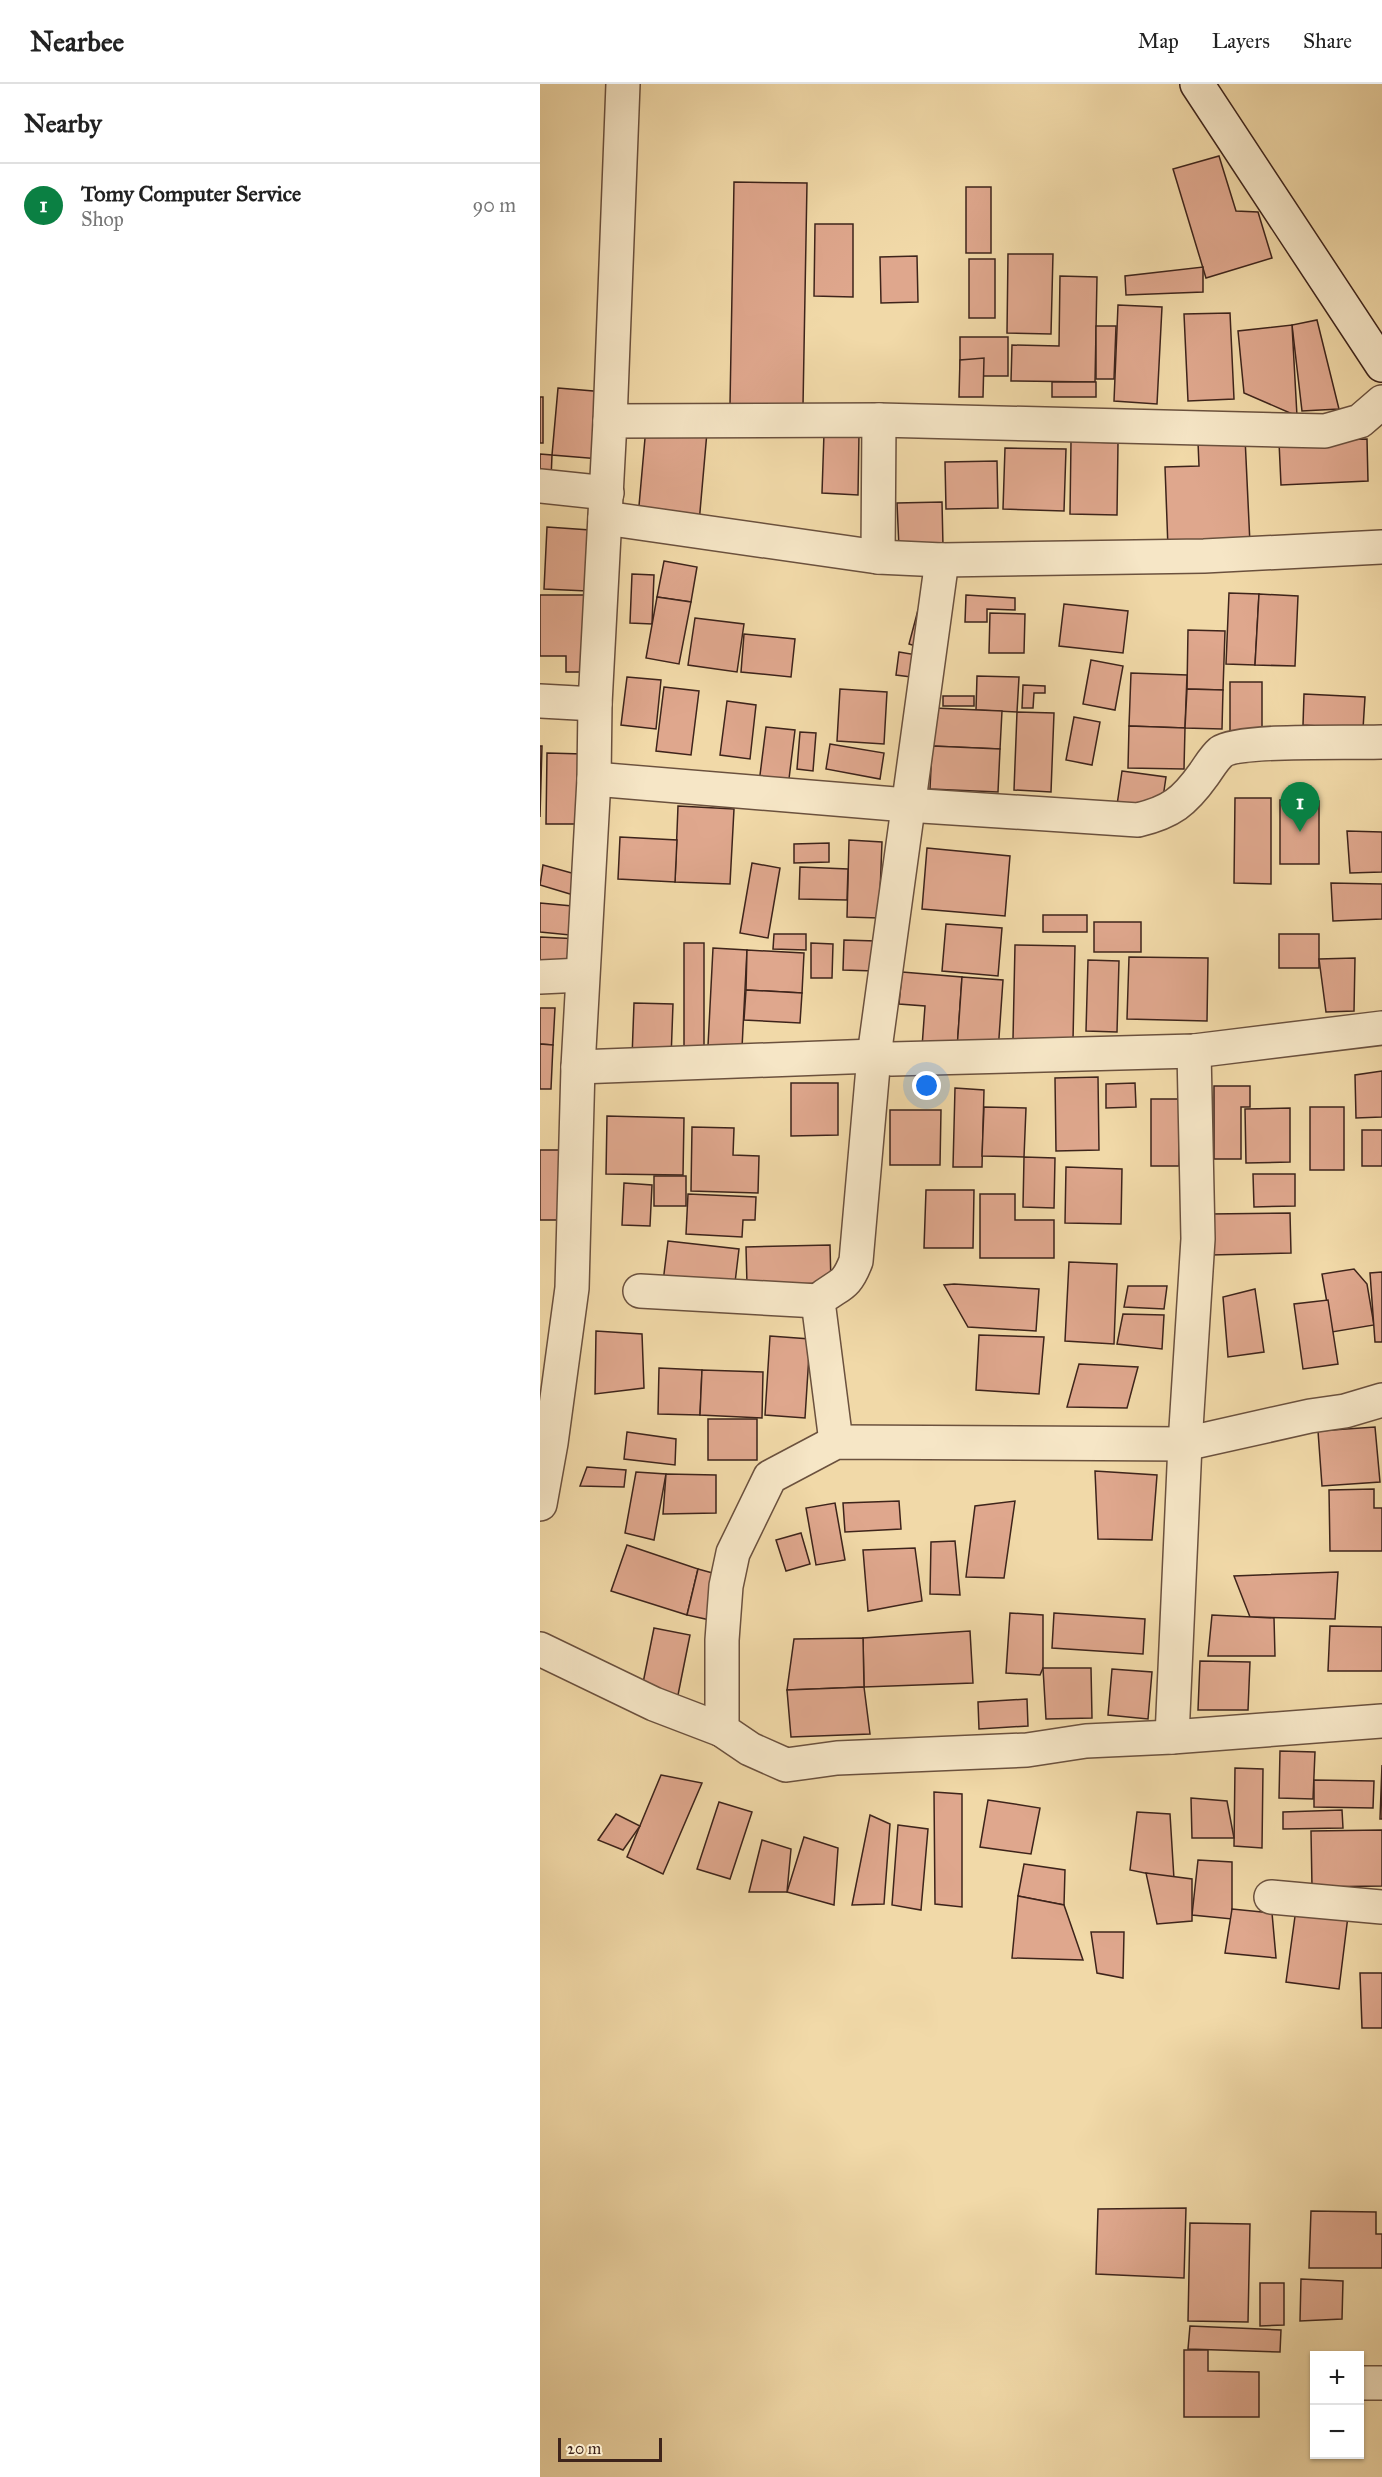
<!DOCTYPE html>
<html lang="en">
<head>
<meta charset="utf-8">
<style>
  :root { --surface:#fff; --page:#f6f6f6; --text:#222; --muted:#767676; --line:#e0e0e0; --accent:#0b8043 }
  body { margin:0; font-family:"IM FELL Great Primer",serif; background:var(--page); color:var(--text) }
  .controls { position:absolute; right:18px; bottom:18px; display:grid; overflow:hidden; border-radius:0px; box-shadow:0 2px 4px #0004 }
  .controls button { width:54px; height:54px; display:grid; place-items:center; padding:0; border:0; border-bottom:2px solid var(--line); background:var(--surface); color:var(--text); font:30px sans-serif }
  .scale { position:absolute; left:18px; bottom:15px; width:104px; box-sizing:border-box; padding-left:6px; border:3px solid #3e241b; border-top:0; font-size:16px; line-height:21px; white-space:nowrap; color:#3e241b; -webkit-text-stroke:4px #f6e6c6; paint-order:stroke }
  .you { position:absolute; left:387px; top:1002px; width:21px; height:21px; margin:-15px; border:4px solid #fff; border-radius:50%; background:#1a73e8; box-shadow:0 0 0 9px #1a73e833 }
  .badge { display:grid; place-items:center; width:39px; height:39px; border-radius:50%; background:var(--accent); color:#fff; font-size:20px; font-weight:700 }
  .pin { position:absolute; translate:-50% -50px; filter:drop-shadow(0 2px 3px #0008) }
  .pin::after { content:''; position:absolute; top:32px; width:21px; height:18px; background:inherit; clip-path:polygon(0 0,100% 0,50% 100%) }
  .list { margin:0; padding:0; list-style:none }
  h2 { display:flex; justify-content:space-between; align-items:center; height:78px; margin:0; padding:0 24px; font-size:26px }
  h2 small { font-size:20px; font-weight:400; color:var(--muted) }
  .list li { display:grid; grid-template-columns:39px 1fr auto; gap:18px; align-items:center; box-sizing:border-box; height:84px; padding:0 24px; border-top:2px solid var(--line) }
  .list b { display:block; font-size:22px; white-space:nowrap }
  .list p { margin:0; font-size:20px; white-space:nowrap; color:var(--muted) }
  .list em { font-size:20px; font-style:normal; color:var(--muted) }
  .map { position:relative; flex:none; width:842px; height:2393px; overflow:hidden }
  header { display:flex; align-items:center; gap:36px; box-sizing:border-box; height:84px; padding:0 30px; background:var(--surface); border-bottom:2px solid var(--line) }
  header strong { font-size:28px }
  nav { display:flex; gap:33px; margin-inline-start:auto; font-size:21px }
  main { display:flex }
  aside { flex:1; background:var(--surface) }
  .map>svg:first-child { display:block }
  .building { fill:#dfa78d; stroke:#3e241b; stroke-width:1.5 }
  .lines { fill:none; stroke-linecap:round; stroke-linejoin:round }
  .street-casing { stroke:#6b513e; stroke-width:36 }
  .secondary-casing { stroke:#3e241b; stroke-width:36 }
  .street { stroke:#f6e6c6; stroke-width:33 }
  .secondary { stroke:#f6e6c6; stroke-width:33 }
</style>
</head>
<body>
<header>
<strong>Nearbee</strong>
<nav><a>Map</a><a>Layers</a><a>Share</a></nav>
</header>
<main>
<aside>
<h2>Nearby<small></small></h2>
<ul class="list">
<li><span class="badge">1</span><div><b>Tomy Computer Service</b><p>Shop</p></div><em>90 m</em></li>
</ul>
</aside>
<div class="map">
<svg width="842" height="2393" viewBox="0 0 842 2393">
  <rect width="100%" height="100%" fill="#f1d9a8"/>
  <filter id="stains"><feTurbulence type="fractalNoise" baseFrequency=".00333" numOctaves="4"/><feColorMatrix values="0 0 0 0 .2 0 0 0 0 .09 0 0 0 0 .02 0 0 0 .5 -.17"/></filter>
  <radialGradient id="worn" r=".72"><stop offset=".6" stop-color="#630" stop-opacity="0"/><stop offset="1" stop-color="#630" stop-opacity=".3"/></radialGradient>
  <g class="building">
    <polygon points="679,72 696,127 718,128 732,174 666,194 633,85"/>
    <polygon points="194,98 267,99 263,322 190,321"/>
    <rect x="426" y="103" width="25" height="66"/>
    <polygon points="275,140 313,140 313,213 274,212"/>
    <polygon points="468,170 513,170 511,250 467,249"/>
    <polygon points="377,172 378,218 341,219 340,173"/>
    <rect x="429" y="175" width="26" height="59"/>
    <polygon points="663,183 663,208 586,211 585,192"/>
    <polygon points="520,192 557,193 555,298 471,297 472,261 519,262"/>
    <polygon points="578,221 622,223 617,320 574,317"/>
    <polygon points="690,229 694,315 648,317 644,230"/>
    <polygon points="777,236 799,325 762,327 752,241"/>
    <polygon points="752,241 757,332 704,309 698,247"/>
    <polygon points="556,242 576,242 574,295 556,295"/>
    <rect x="420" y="253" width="48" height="39"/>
    <polygon points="444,274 443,313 419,313 420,276"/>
    <rect x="512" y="298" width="44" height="15"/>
    <polygon points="18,304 65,308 60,375 12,371"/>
    <rect x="0" y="313" width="3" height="46"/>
    <polygon points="704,332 710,460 628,464 625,383 659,382 657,334"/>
    <polygon points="106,343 167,348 159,439 98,433"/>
    <polygon points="284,349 319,350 318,411 282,409"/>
    <polygon points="827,355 828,397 741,401 739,358"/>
    <polygon points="531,357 578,359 577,431 530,430"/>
    <polygon points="465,364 526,365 524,427 463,425"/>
    <polygon points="0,370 12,371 11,396 0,396"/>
    <polygon points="457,377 458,424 406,425 405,378"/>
    <polygon points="402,418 403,462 359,464 357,419"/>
    <polygon points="7,443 50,446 47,507 4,505"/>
    <polygon points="124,477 157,483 151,518 117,513"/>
    <polygon points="92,490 114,491 112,540 90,539"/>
    <polygon points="689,509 719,510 715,581 686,580"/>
    <polygon points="719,510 758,512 755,582 715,581"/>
    <polygon points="0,511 51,511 51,588 26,588 26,572 0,572"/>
    <polygon points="426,511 475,514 475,526 447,525 447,538 425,538"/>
    <polygon points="117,513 151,518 139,580 106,574"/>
    <polygon points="524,520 588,527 583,569 519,562"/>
    <polygon points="378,526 391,530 382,564 369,560"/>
    <polygon points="450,529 485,530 484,569 449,569"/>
    <polygon points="155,534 204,540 197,588 148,581"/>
    <polygon points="648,546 685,547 683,606 647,605"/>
    <polygon points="204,550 255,555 251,593 201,588"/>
    <polygon points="359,568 383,572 379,594 356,591"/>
    <polygon points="551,576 583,582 575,626 543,620"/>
    <polygon points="591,589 647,591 645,644 589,642"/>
    <polygon points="437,592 479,593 477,628 436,626"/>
    <polygon points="87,593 121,596 116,645 81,641"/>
    <rect x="690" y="598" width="32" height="58"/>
    <polygon points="483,601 505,602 505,609 494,609 493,624 482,624"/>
    <polygon points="124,603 159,607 151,671 116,667"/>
    <polygon points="300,605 347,608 344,660 297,657"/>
    <polygon points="647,605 683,606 682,645 645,644"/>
    <polygon points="764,610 825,613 823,645 763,641"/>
    <rect x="403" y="612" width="31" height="10"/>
    <polygon points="187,617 216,621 210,675 180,671"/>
    <polygon points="394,624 462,627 460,665 392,662"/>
    <polygon points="477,628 514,629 511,708 474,706"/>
    <polygon points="534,633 560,638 552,681 526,676"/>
    <polygon points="589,642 645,644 644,685 588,684"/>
    <polygon points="226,643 255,646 248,703 219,699"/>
    <polygon points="260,648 276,649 273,687 257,685"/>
    <polygon points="290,660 344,669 340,695 286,685"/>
    <polygon points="0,662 2,662 0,733"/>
    <polygon points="392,662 460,665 458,708 390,705"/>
    <polygon points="7,669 43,670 38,740 6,740"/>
    <polygon points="582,687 626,693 621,727 577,721"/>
    <polygon points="695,714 731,714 731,800 694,799"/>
    <polygon points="740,716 779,717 779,780 740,780"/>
    <polygon points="138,722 194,725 190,800 135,798"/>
    <polygon points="807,747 842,748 842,788 810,789"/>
    <polygon points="80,753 137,756 135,798 78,795"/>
    <polygon points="309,756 342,758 339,834 307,833"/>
    <polygon points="289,759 289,778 254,779 254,760"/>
    <polygon points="387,764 470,772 465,832 382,825"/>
    <polygon points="212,779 240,784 228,854 200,849"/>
    <polygon points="3,781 46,793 40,813 0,801"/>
    <polygon points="260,783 308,785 307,816 259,815"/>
    <polygon points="791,799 842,800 842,835 793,837"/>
    <polygon points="0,819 43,823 40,852 0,848"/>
    <rect x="503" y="831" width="44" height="17"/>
    <rect x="554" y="838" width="47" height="30"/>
    <polygon points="406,840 462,844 458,892 402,887"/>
    <polygon points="234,850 266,850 266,866 233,865"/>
    <rect x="739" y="850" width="40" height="34"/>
    <polygon points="0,853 40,855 38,889 0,887"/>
    <polygon points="304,856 336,857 335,887 303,886"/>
    <rect x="144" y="859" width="20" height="112"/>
    <polygon points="271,859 293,860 292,894 271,894"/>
    <polygon points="475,861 535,862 533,956 473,955"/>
    <polygon points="173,864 207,866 202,964 168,962"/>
    <polygon points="207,866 264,869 262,909 206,906"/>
    <polygon points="589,873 668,874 667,937 587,935"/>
    <polygon points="815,874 814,927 786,928 779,875"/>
    <polygon points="548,876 579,877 577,948 546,947"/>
    <polygon points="362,888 422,893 417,965 382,963 385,922 359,920"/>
    <polygon points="422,893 463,896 458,968 417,965"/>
    <polygon points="206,906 262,909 260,939 204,936"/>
    <polygon points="94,919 133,920 131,975 92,974"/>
    <polygon points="0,924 15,924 13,961 0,960"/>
    <polygon points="0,960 13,961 11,1005 0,1005"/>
    <polygon points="842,987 842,1033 816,1034 815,991"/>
    <polygon points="558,993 559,1066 516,1067 515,994"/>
    <polygon points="251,999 298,999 298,1051 251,1052"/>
    <polygon points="595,999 596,1023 566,1024 566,1000"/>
    <polygon points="674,1002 710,1002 710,1023 701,1023 701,1075 674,1075"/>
    <polygon points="415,1004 444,1006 442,1083 413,1083"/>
    <polygon points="611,1015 640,1015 639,1082 611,1082"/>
    <polygon points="444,1023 486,1024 484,1073 442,1072"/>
    <rect x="770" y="1023" width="34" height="63"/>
    <polygon points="750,1024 750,1078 706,1079 705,1025"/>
    <polygon points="350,1026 401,1026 400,1081 350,1081"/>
    <polygon points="67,1032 144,1034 143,1091 66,1090"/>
    <polygon points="152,1043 194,1044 193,1071 219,1072 218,1109 151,1107"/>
    <rect x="822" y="1046" width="20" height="36"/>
    <polygon points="0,1066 29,1066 28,1136 0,1136"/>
    <polygon points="484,1073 515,1074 514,1124 483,1123"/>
    <polygon points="526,1083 582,1085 581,1140 525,1139"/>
    <polygon points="713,1090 755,1090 755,1122 714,1123"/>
    <rect x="114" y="1092" width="32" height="30"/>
    <polygon points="84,1099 112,1101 110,1142 82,1141"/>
    <polygon points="386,1106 434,1106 433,1164 384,1164"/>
    <polygon points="148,1110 216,1113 215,1136 203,1136 202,1153 146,1150"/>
    <polygon points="440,1110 475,1110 475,1136 514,1136 514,1174 440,1174"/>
    <polygon points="750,1129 751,1169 671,1171 670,1130"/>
    <polygon points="128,1157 199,1165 194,1207 123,1198"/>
    <polygon points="290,1161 291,1199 207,1201 206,1163"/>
    <polygon points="529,1178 577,1180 574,1260 525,1257"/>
    <polygon points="814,1185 827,1200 834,1241 792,1248 782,1190"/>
    <polygon points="842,1188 842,1258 835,1258 830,1189"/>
    <polygon points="414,1200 499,1205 496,1247 428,1243 404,1201"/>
    <polygon points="588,1202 627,1202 624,1225 584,1223"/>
    <polygon points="715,1205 724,1268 688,1273 683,1213"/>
    <polygon points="788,1216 798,1280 763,1285 754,1220"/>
    <polygon points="583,1230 624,1231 622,1265 577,1260"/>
    <polygon points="56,1247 102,1250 104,1304 55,1310"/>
    <polygon points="439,1251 504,1253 499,1310 436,1306"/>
    <polygon points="230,1252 270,1255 265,1334 225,1331"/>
    <polygon points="539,1280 598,1283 587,1324 527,1323"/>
    <polygon points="119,1284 162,1286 160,1331 118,1330"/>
    <polygon points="162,1286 223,1288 222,1334 160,1331"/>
    <rect x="168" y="1335" width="49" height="41"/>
    <polygon points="835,1343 840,1398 782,1402 778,1347"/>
    <polygon points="87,1348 136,1355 135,1381 84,1375"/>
    <polygon points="47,1383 86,1386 84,1403 40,1402"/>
    <polygon points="555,1387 617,1391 612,1456 558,1455"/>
    <polygon points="96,1388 126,1390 114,1456 85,1449"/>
    <polygon points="126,1390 176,1391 176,1429 123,1430"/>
    <polygon points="834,1405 834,1424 842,1424 842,1467 790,1467 789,1406"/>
    <polygon points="359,1417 361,1445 305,1448 303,1419"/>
    <polygon points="475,1417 464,1494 426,1493 435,1422"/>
    <polygon points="295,1419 305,1476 276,1481 266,1424"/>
    <polygon points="261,1449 270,1480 246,1487 236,1456"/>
    <polygon points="415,1457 420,1511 390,1510 391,1458"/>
    <polygon points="87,1461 158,1485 147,1531 71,1507"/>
    <polygon points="375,1464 382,1517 328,1527 323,1466"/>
    <polygon points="158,1485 180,1491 170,1536 147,1531"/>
    <polygon points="798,1488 795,1535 710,1533 694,1492"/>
    <polygon points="470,1529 503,1531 503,1584 500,1591 466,1589"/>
    <polygon points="514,1529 605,1535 603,1570 512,1564"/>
    <polygon points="672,1531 734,1534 735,1572 668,1572"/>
    <polygon points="790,1542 842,1543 842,1587 788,1587"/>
    <polygon points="114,1544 150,1551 137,1616 101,1609"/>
    <polygon points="430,1547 433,1599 324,1603 323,1554"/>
    <polygon points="323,1554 324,1603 247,1606 254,1555"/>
    <polygon points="660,1577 710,1578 708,1626 658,1626"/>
    <polygon points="503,1584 551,1584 552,1634 506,1635"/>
    <polygon points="572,1585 612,1588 608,1635 568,1631"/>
    <polygon points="324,1603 330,1650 251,1653 247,1606"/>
    <polygon points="487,1615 488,1642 439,1645 438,1618"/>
    <polygon points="740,1667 775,1668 773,1715 739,1714"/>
    <polygon points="842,1681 842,1735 840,1735"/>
    <polygon points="695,1684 723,1685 722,1764 694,1762"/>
    <polygon points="121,1691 162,1699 123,1790 87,1773"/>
    <polygon points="774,1696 834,1697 833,1724 774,1723"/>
    <polygon points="394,1708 422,1710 422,1823 395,1820"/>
    <polygon points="651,1714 687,1717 694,1754 652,1754"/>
    <polygon points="448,1716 500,1724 491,1770 440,1763"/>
    <polygon points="179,1718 212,1728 190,1795 157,1785"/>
    <polygon points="802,1726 803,1744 743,1745 743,1728"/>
    <polygon points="597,1728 630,1730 634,1795 590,1786"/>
    <polygon points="76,1730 100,1742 83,1766 58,1756"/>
    <polygon points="330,1731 350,1740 344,1820 312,1821"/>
    <polygon points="358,1741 388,1745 381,1826 352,1821"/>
    <polygon points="842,1746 842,1802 772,1803 771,1747"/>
    <polygon points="264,1753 298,1764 294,1821 247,1808"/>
    <polygon points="222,1756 251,1765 247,1808 209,1808"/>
    <polygon points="658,1776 692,1778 692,1835 652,1831"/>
    <polygon points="484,1780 525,1786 524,1821 478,1812"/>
    <polygon points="606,1789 652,1795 652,1837 617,1840"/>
    <polygon points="478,1812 524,1821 543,1876 472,1874"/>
    <polygon points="692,1825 732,1829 736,1874 685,1869"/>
    <polygon points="756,1825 808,1832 799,1905 746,1898"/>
    <polygon points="551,1848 584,1848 583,1894 557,1889"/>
    <polygon points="820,1889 842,1889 842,1944 822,1944"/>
    <polygon points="646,2124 644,2194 556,2190 558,2125"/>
    <polygon points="771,2127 836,2128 836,2150 842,2150 842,2184 769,2184"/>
    <polygon points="650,2139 710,2140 708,2238 648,2237"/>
    <polygon points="761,2195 803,2197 802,2235 760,2237"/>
    <polygon points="720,2199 744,2199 744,2241 720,2242"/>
    <polygon points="650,2242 741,2246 740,2268 648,2265"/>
    <polygon points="644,2266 668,2266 668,2287 719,2288 719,2333 644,2333"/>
  </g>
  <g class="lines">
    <defs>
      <g id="street">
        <polyline points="70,337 83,0"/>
        <polyline points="0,402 67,409"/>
        <polyline points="65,434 338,473 402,476 664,472 842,463"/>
        <polyline points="338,473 339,336"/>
        <polyline points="0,617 55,620"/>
        <path d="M54,695L367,721L598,736C631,728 644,718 664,690C669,683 674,674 681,668C699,655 813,659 842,658"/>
        <polyline points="0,893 42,891"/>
        <polyline points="38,983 334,972 352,975 654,967 842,944"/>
        <polyline points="100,1207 278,1217"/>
        <polyline points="842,1316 805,1327 770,1332 645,1360 296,1358 230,1393 193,1469 186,1502 182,1556 182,1646 210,1665 246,1681 297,1674 487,1666 546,1657 632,1653 842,1637"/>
        <path d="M296,1358L278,1217C298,1199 305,1206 316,1177L334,972L402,476"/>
        <polyline points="0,1420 11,1359 32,1204 38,983 54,695 55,620 70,337 339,336 785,347 820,337 842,318"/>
        <polyline points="0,1565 114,1620 182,1646"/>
        <polyline points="632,1653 645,1360 658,1155 654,967"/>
        <polyline points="731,1813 842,1823"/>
        <polyline points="820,2299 842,2299"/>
      </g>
      <polyline id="secondary" points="657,0 842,281"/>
    </defs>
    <use href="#street" class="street-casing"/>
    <use href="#secondary" class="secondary-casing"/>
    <use href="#street" class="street"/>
    <use href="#secondary" class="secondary"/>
  </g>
  <rect width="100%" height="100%" filter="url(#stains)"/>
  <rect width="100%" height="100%" fill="url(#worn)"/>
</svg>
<div class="controls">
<button>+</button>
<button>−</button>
</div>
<div class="scale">20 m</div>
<div class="you"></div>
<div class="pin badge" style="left:760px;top:748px">1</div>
</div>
</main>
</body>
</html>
